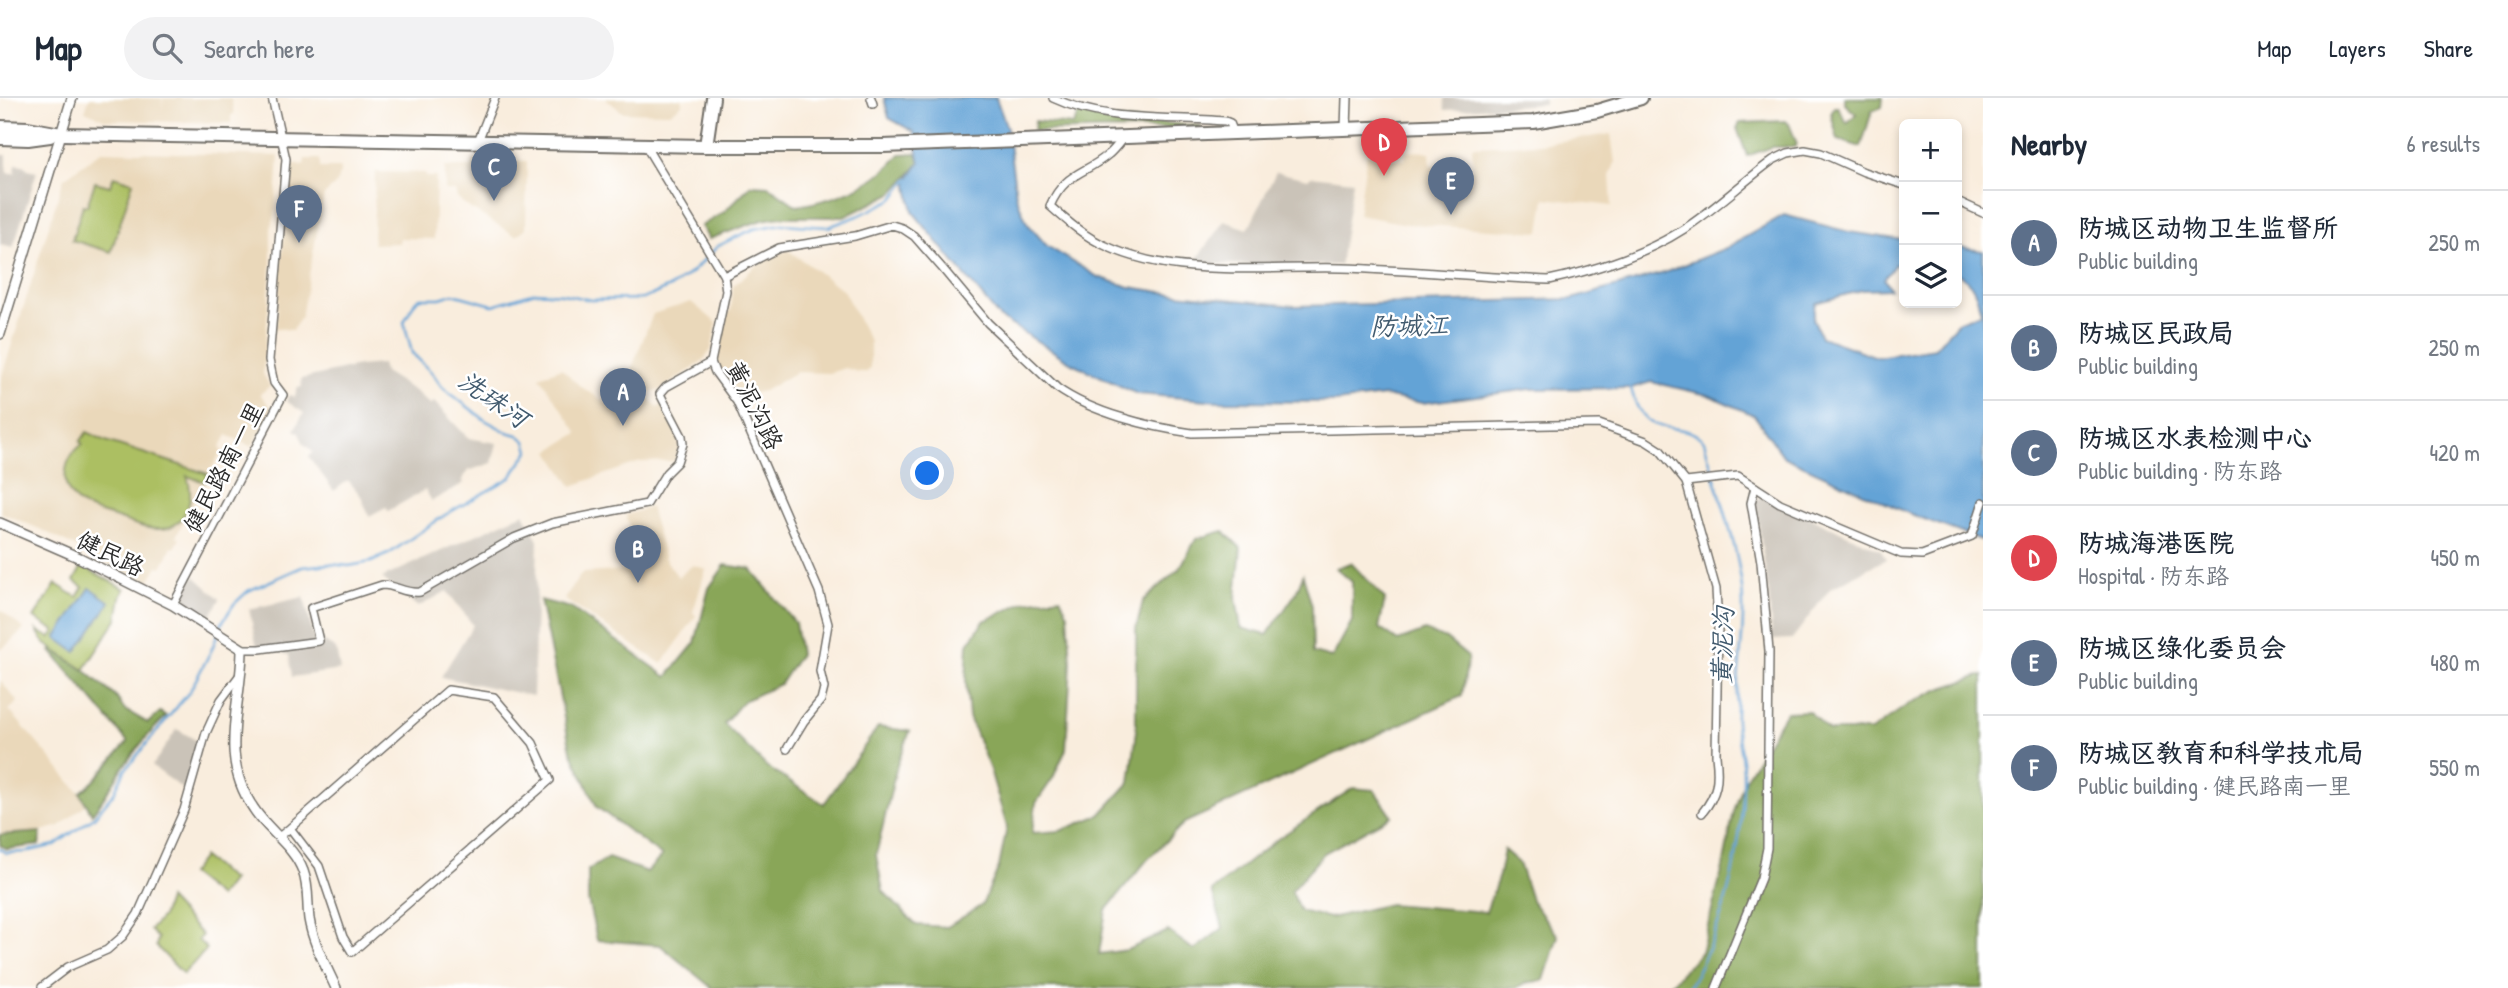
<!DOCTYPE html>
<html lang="en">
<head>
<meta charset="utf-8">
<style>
  :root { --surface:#fff; --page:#f2f2f3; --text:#1f2937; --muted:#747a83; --line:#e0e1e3; --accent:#c8321e }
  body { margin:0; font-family:"Patrick Hand","LXGW WenKai TC",sans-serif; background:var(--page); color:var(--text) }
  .controls { position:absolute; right:21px; top:21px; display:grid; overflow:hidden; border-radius:10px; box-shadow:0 4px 10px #0003 }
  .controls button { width:63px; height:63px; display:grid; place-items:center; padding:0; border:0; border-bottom:2px solid var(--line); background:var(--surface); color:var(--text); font:35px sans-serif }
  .you { position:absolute; left:928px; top:376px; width:24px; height:24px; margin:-18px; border:5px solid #fff; border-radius:50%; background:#1a73e8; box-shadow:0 0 0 10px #1a73e833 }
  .badge { display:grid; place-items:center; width:46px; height:46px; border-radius:50%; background:var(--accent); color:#fff; font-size:23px; font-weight:700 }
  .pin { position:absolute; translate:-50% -58px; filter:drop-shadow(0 2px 4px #0008) }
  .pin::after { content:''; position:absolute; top:37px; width:24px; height:21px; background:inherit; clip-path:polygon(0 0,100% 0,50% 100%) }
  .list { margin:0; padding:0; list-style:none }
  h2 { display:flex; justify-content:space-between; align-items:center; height:91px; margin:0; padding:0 28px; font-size:30px }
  h2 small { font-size:23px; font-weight:400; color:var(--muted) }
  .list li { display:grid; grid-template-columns:46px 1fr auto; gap:21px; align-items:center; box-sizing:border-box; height:105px; padding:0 28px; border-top:2px solid var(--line) }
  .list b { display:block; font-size:26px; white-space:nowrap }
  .list p { margin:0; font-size:23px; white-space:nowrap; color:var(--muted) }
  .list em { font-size:23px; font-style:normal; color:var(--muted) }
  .icon { flex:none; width:38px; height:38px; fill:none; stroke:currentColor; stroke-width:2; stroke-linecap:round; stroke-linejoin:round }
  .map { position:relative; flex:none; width:1983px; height:890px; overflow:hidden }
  header { display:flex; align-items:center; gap:42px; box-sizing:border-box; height:98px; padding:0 35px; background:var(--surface); border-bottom:2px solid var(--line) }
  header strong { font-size:33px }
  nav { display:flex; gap:38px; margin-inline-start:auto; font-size:24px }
  .search { width:490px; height:63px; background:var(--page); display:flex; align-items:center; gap:18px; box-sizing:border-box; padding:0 24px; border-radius:38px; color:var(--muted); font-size:26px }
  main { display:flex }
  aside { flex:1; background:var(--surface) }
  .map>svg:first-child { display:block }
  .built { fill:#ead8ba }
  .industrial { fill:#cac3b8 }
  .green { fill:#acbf62; stroke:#6c7546; stroke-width:2 }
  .forest { fill:#89a658; stroke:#5a6842; stroke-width:2 }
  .water { fill:#64a3d6; stroke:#486780; stroke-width:2 }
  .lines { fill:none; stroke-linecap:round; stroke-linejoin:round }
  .stream { stroke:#64a3d6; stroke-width:2.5 }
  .minor-casing { stroke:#736f69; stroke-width:10 }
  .tertiary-casing { stroke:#736f69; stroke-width:12 }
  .primary-casing { stroke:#736f69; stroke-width:16 }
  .minor { stroke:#fff; stroke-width:7 }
  .tertiary { stroke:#fff; stroke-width:9 }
  .primary { stroke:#fff; stroke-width:12 }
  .labels { text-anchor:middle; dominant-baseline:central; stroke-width:5; stroke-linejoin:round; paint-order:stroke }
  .street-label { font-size:24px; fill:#2b2b2b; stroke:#fff }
  .water-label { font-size:26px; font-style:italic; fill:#425b6f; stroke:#fff }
</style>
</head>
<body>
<header>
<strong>Map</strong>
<div class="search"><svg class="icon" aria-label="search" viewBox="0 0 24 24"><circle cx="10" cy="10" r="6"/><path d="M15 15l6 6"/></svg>Search here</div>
<nav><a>Map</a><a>Layers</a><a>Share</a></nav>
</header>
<main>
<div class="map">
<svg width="1983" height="890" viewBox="0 0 1983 890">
  <rect width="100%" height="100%" fill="#fff"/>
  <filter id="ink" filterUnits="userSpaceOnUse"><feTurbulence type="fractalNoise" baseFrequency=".0143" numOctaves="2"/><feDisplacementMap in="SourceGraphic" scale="14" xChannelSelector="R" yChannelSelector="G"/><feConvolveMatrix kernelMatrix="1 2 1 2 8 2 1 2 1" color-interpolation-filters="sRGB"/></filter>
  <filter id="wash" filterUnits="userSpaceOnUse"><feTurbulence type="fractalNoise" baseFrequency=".00686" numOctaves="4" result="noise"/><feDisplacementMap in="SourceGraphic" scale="28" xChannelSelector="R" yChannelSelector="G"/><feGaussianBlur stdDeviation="1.57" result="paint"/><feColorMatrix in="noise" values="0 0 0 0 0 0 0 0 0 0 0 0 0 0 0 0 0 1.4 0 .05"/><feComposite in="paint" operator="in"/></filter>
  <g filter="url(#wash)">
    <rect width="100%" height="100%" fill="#f9eddd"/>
    <g class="built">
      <polygon points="89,0 162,0 163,13 163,0 231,0 234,16 231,17 231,25 106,22 85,13"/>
      <polygon points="605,0 682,0 682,6 670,15 622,14"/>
      <polygon points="1611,36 1615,65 1610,78 1612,108 1545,100 1540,134 1407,126 1358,117 1367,56 1405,62 1406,53 1430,54 1431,68 1473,71 1472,48 1540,46"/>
      <polygon points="102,53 279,58 275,117 271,131 271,168 263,276 270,288 260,296 273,312 252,349 227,337 220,350 222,352 176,438 180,440 175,450 172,449 162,469 158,468 147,486 42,432 0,414 0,284 64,80"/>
      <polygon points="305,61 320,61 320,70 340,70 340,75 336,86 324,97 301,219 292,232 276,230 290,66 304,67"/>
      <polygon points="472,62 527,63 526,130 516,138 471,111 457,100 455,93 445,93 445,69 472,69"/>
      <polygon points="375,74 425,75 426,79 436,79 434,141 400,140 399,145 373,146"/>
      <polygon points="788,152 843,192 870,244 870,270 867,274 858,274 845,270 829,275 796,274 764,293 739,298 717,267 722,223 731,212 733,188 764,161"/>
      <polygon points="691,204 717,225 711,252 702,264 660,292 651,294 643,293 627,282 653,216"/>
      <polygon points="561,270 580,288 631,321 649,300 658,310 662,306 678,337 680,351 675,363 640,364 572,388 549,353 578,335 540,279"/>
      <polygon points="650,409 665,461 678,479 693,467 706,471 693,514 696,518 662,566 564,501 582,475 642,472 626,417"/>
      <polygon points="0,511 24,531 0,553"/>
      <polygon points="0,582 18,604 9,612 80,695 85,707 60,728 26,737 0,737"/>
    </g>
    <g class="industrial">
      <polygon points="1444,0 1544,0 1544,6 1445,12"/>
      <polygon points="0,57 7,57 7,75 15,75 16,66 23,67 28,71 37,73 13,150 0,147"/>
      <polygon points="1276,74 1308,81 1311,78 1353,83 1340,167 1193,166 1224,123 1248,131"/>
      <polygon points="382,266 384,274 416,294 430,307 434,304 468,340 497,345 492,365 468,373 462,382 464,385 432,403 425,392 388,413 386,409 369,418 361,398 348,382 334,393 309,359 313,354 304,346 299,335 294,332 304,315 286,303 289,297 295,299 297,290 302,289 301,281 358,268"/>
      <polygon points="1763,398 1881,452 1886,461 1830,491 1792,541 1772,542 1769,497 1755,402"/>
      <polygon points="524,415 538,443 533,598 441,579 473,527 447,493 418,509 382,480"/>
      <polygon points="195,478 220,501 208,522 183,506 188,486"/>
      <polygon points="304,499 313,537 336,551 340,572 292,579 289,557 257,549 249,511"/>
      <polygon points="177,631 199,644 184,692 152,668"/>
    </g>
    <g class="green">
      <polygon points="114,78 133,84 111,154 72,142 83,107 87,108 95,84 110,88"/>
      <path d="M87,334L106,343L208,376L205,384L187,378C196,402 185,433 155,431C141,430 127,423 114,419C102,415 88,413 79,405C58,389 63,360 83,346L80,344Z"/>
      <polygon points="82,468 125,491 121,499 117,521 84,572 44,545 37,532 50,540 55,533 34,520 56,486 77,499 83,489 74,483"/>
      <polygon points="203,759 232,782 219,799 190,776"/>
      <polygon points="168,801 202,837 198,842 207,851 183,876 156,848 158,840 150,832 162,819"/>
    </g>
    <g class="forest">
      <polygon points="1845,0 1883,0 1882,9 1872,13 1861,49 1838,42 1831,16 1834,9 1838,9 1847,25 1856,16 1845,6"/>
      <polygon points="1079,15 1105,20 1201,28 1200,30 1034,33 1035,23 1073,27"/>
      <polygon points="1785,23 1789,26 1797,46 1795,49 1772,49 1747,58 1737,30 1740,25"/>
      <path d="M917,55L920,65L893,95L844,119H781L762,122L709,141L701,128L724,114L751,87L768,88L797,108C835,102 876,87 900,56Z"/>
      <polygon points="1223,433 1241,450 1236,500 1241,530 1267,537 1296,495 1303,477 1312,508 1313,555 1332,560 1352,523 1352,484 1336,470 1351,465 1385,501 1379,530 1398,543 1425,533 1446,541 1468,559 1462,598 1184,725 1147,762 1106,812 1099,856 1127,852 1168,833 1194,852 1223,830 1212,793 1276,742 1353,690 1374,692 1392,718 1324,755 1291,793 1300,813 1330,820 1389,806 1486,814 1499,777 1504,752 1519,765 1531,802 1558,838 1544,882 1526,885 1516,890 712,890 660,847 597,842 588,802 588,772 608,760 647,774 662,758 597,709 571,653 540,502 571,510 667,579 695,545 709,490 725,467 751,471 795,525 800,556 780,586 743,603 724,626 767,669 824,706 878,629 910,633 897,667 876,757 883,793 916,827 947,829 982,807 999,769 1007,729 990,672 969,619 966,584 968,546 984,523 1024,504 1060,499 1068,516 1071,564 1066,651 1053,680 1036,705 1032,735 1060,733 1100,717 1130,684 1136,640 1136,531 1143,503 1180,470 1196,441"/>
      <path d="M53,552L84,572L116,599L124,611L148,625L160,614L166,618C150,634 136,651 123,669C113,685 104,701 92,716L80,695L94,683L128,644L51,553Z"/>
      <polygon points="1983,577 1983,890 1667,890 1701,854 1723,769 1734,713 1745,681 1786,614 1808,613 1829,633 1871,633 1910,605 1940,591"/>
      <polygon points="41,734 39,747 7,751 0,747 0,737"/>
    </g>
    <g class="water">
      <path d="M884,0H996L1007,30L1016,98L1027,125L1047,148L1098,179L1130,189L1168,195L1294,208L1572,201L1664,175L1726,150L1784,117L1849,134L1904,142V167L1895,166L1884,181L1890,191L1862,192L1816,205L1813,221L1821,239L1877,259L1935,250L1959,223L1981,215C1978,200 1973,181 1957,176V149L1983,153V443L1908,415L1784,359L1754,317L1708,297L1651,284L1631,290L1531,291L1422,305L1384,298L1336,304L1219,303L1137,296L1072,265L999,219L913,114L907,83L920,65L914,34L889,20Z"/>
      <polygon points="90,490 110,504 76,554 56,540"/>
    </g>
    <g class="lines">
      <g class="stream">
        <path d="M1631,290C1645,349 1679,317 1704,343C1717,391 1743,460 1743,508C1744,547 1735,586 1736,624C1737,640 1742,656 1743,672C1745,743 1725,829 1688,890"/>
        <polyline points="0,751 6,755 25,754 55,747 94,719 114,695 125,672 190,593 211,553 223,523 234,506 248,493 302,469 329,466 349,468 371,464 390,455 445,417 510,380 529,353 526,343 518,337 507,334 485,322 442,289 433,276 412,255 404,224 415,204 420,200 440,200 453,196 493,207 535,194 563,196 591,202 643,201 674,187 692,174 718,148 736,139 754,131 782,126 828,129 858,118 893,101 909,80"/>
      </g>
    </g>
  </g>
  <g filter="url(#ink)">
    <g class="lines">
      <defs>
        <g id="minor">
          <polyline points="871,0 873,6"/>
          <path d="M1053,0C1106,25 1168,18 1225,23L1230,25L1234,35"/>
          <path d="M1124,39C1119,45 1114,52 1109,56C1084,77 1065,74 1050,108C1067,123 1085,139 1106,148C1177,181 1266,168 1342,170C1411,172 1480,179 1549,182C1595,172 1644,157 1684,131C1715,111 1743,84 1773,62L1788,55L1805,52L1821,55L1864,74L1904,87"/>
          <polyline points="478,43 495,0"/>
          <polyline points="645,47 724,178 726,193 711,264 715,274 737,304 819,493 828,526 820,573 824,590 821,602 804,623 787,651"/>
          <polyline points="1957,103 1983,115"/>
          <path d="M724,178L779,150L855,138L892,127L902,130L914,138L943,171L988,225L1057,290C1092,315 1150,329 1192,335L1599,326L1646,343L1660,352L1686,384L1716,491L1718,528L1716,657C1719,681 1718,696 1702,715"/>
          <polyline points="1686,384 1738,378 1780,405 1901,456 1922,457 1972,438 1983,404"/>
          <polyline points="173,507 283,297 274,285 269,262 286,61 272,0"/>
          <path d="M242,551H260L319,543L311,510L382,487C396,487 405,496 420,494L514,440L552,425L647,406L666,375L677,364L683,346L682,338L660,296L666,289L711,264"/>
          <polyline points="279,739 290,730 448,592 494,599 533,645 550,682 352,854 343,839 319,768 290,730"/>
          <polyline points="42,889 68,869 107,852 123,838 138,816 184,712 206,635 221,602 239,578"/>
          <polyline points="1716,890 1761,780 1767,750 1769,553 1761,464 1751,405 1755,389"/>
        </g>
        <g id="tertiary">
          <polyline points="1346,31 1347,0"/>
          <polyline points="0,236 72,0"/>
          <path d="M0,425L80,460L173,507L242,551C242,607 217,658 254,711C268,733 294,748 303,773C309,788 307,805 309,821C313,845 326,868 336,890"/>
        </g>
        <g id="primary">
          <polyline points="0,29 28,30 61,36 706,48 883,48 1533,24 1597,13 1641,0"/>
          <polyline points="0,40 28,41 50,38"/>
          <polyline points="706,48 713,0"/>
        </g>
      </defs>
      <use href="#minor" class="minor-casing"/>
      <use href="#tertiary" class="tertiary-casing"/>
      <use href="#primary" class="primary-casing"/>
      <use href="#minor" class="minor"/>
      <use href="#tertiary" class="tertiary"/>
      <use href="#primary" class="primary"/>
    </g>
  </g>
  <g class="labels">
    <g class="street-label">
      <text transform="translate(755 307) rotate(63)">黄泥沟路</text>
      <text transform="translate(223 369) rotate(-62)">健民路南一里</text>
      <text transform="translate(111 455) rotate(26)">健民路</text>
    </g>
    <g class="water-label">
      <text transform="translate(1409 227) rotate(-1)">防城江</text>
      <text transform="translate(494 301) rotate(35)">洗珠河</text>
      <text transform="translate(1722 548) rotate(-88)">黄泥沟</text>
    </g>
  </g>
</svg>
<div class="controls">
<button>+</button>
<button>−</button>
<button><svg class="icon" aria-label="layers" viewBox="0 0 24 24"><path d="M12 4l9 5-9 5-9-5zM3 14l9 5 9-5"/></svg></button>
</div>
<div class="you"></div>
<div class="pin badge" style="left:623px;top:328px;background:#5c6f8a">A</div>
<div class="pin badge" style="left:638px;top:485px;background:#5c6f8a">B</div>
<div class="pin badge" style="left:494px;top:103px;background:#5c6f8a">C</div>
<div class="pin badge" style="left:1384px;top:78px;background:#e0444e">D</div>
<div class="pin badge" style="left:1451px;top:117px;background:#5c6f8a">E</div>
<div class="pin badge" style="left:299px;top:145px;background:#5c6f8a">F</div>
</div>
<aside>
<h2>Nearby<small>6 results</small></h2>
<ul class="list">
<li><span class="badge" style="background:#5c6f8a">A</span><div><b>防城区动物卫生监督所</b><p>Public building</p></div><em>250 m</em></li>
<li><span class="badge" style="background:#5c6f8a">B</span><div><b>防城区民政局</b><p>Public building</p></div><em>250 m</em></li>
<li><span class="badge" style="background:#5c6f8a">C</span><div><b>防城区水表检测中心</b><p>Public building · 防东路</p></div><em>420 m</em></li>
<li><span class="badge" style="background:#e0444e">D</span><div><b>防城海港医院</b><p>Hospital · 防东路</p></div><em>450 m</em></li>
<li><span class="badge" style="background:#5c6f8a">E</span><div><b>防城区绿化委员会</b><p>Public building</p></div><em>480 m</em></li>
<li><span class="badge" style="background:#5c6f8a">F</span><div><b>防城区教育和科学技术局</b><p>Public building · 健民路南一里</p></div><em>550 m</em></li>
</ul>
</aside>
</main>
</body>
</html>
